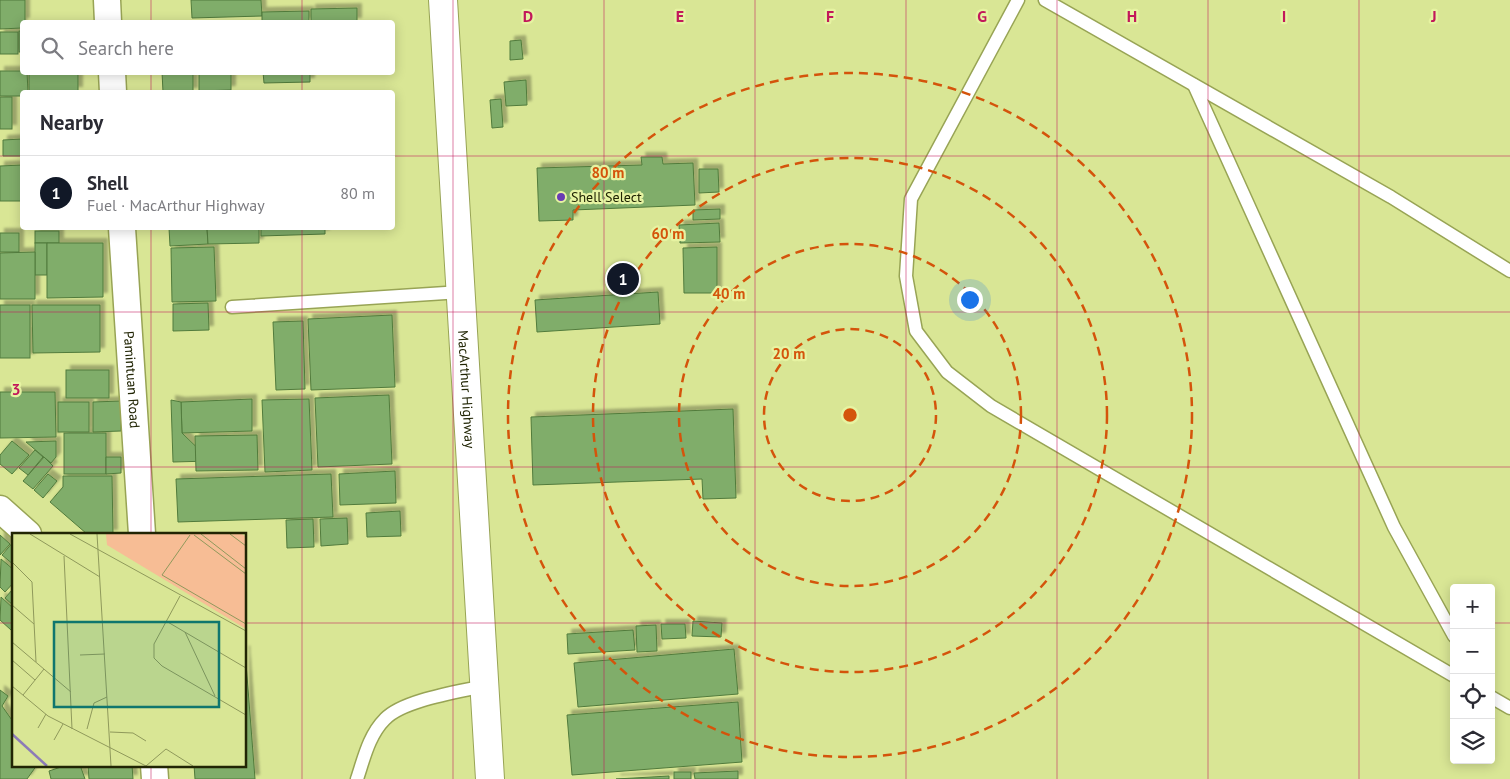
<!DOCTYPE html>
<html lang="en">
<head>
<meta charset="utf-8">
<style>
  :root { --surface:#fff; --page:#f2f2f3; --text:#2b2b33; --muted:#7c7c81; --line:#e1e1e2; --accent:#111827 }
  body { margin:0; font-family:"PT Sans",sans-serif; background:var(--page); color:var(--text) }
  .controls { position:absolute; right:15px; bottom:15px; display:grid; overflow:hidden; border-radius:5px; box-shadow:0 2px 12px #0003 }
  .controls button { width:45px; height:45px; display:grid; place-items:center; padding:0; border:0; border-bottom:1px solid var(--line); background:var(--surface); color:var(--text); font:25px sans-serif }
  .you { position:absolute; left:969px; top:299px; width:18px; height:18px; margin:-12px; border:4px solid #fff; border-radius:50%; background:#1a73e8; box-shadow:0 0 0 8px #1a73e833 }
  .badge { display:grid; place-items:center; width:32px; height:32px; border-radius:50%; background:var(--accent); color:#fff; font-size:16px; font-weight:700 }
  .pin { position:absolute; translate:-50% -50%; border:2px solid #fff; box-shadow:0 1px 5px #0006 }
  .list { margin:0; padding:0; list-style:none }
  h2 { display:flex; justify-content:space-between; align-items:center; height:65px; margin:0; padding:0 20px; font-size:21px }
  h2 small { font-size:16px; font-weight:400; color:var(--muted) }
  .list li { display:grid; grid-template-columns:32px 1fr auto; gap:15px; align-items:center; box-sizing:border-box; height:75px; padding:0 20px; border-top:1px solid var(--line) }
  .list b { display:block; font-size:19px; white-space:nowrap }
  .list p { margin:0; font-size:16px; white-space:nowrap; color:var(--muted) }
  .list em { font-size:16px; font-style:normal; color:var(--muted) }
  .icon { flex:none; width:28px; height:28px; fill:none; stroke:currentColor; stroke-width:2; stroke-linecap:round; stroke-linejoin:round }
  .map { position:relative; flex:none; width:1510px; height:779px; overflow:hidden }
  .search { position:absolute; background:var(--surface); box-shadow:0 2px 12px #0003; left:20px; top:20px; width:375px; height:55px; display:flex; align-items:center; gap:12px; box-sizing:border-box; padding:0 18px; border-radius:5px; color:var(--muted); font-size:19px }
  .panel { position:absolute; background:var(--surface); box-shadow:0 2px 12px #0003; left:20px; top:90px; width:375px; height:140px; border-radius:5px }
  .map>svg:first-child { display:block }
  .building { fill:#80ad6b; stroke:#517b3c; filter:url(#shadow) }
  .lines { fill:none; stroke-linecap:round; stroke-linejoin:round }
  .service-casing { stroke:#98a455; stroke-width:15 }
  .minor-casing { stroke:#98a455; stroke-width:29 }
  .trunk-casing { stroke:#98a455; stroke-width:30 }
  .service { stroke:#fff; stroke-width:12 }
  .minor { stroke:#fff; stroke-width:26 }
  .trunk { stroke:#fff; stroke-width:28 }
  .grid { fill:none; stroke:#c2185b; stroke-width:1; stroke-opacity:0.55 }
  .ring { fill:none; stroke:#d4540b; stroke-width:2.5; stroke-dasharray:9 6 }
  .poi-dot { fill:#693cb4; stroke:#e6f3a2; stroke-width:2 }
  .labels { text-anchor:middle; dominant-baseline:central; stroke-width:4.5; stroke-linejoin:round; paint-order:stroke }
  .poi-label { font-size:14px; fill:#212504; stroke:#e6f3a2; text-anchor:start }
  .street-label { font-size:14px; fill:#212504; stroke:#e6f3a2 }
  .inset-river { fill:none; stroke:#8c7bb7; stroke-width:2.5 }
  .inset-road { fill:none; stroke:#8f995b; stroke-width:1 }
  .view { fill:#0f766e; fill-opacity:0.15; stroke:#0f766e; stroke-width:2.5 }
  .inset-edge { fill:none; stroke:#212504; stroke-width:2.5 }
  .grid-label { font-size:16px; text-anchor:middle; font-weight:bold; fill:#c2185b; stroke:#e6f3a2; stroke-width:4.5; stroke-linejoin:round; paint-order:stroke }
  .centre { fill:#d4540b; stroke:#e6f3a2; stroke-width:2.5 }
  .ring-label { font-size:15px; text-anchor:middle; font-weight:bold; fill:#d4540b; stroke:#e6f3a2; stroke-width:4.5; stroke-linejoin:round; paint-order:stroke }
</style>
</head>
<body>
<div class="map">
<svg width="1510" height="779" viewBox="0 0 1510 779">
  <defs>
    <filter id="shadow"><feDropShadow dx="4.5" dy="-4.5" stdDeviation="1" flood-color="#0004"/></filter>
  </defs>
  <rect width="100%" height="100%" fill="#d9e695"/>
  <g class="building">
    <polygon points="0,0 25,0 25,22 22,22 22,28 0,29"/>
    <polygon points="191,0 261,0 262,16 192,18"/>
    <polygon points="357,8 357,22 311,22 311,9"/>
    <polygon points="309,11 309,22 262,22 262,12"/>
    <rect x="19" y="31" width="3" height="21"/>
    <rect x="0" y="32" width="18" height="22"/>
    <polygon points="521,40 523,59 510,60 510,41"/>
    <polygon points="0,71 22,71 22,72 27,72 28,92 22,92 22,96 0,96"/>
    <rect x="29" y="72" width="49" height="19"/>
    <polygon points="162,72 193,72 193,92 163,92"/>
    <polygon points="199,72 231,72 231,90 199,91"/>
    <polygon points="263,72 310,72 310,82 264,83"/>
    <polygon points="526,80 527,105 506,106 504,82"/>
    <rect x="0" y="97" width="12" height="32"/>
    <polygon points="501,99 503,127 492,128 490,100"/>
    <polygon points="22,139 22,156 3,156 3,140"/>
    <polygon points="641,157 662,157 663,164 693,163 695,205 573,210 573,220 539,221 537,168 642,165"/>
    <polygon points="22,165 22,201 0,201 0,166"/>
    <polygon points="699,169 718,169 719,192 699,193"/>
    <polygon points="720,209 720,219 693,220 693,210"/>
    <polygon points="719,223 720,242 680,243 679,225"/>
    <polygon points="169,228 207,228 208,244 170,246"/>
    <polygon points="207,228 259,228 259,243 208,244"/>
    <polygon points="261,228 325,228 325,234 261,236"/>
    <rect x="35" y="231" width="24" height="12"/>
    <rect x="0" y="233" width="19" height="19"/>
    <rect x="35" y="243" width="12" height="32"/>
    <polygon points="47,243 103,243 103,297 47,298"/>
    <polygon points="214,247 216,301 172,302 171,248"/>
    <polygon points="717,247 717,293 684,293 683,248"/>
    <polygon points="35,252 35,299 0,299 0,253"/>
    <polygon points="658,292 660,324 537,332 535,300"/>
    <polygon points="208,303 209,330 173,331 173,304"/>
    <rect x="0" y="305" width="30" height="53"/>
    <polygon points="32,305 100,305 100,352 33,353"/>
    <polygon points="392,315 395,387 311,390 308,319"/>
    <polygon points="303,321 305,389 276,390 273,322"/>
    <rect x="66" y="370" width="43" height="28"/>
    <polygon points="0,392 55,392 56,437 0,438"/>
    <polygon points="389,395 392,464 318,467 315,398"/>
    <polygon points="252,399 252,431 182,433 181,402"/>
    <polygon points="309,399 312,470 265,472 262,400"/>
    <polygon points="171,400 181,402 182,433 211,461 173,462"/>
    <polygon points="121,401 121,431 93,432 93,402"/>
    <rect x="58" y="402" width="31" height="30"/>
    <polygon points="733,409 736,498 703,499 702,479 533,485 531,417"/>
    <rect x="64" y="433" width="42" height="41"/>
    <polygon points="257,435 258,470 196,471 195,436"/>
    <polygon points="12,441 29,455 12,474 0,464 0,455"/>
    <polygon points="56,441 56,457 51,463 26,442"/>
    <polygon points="35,450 43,457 28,475 19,468"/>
    <polygon points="44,457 53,466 33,489 23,481"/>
    <polygon points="106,457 121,457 121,473 106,474"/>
    <polygon points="395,471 396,503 340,505 339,474"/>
    <polygon points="48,474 57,481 43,498 34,490"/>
    <polygon points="331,474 333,517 178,522 176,479"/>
    <polygon points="63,476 112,476 113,534 87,534 50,502 63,487"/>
    <polygon points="400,511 401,536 367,537 366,513"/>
    <polygon points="347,518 348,544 321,546 320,519"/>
    <polygon points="313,519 314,547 287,548 286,520"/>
    <polygon points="0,535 10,544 0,555"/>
    <polygon points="14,541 14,565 2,555"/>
    <polygon points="1,559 14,570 14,582 5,592 0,587"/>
    <polygon points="13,589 14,590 14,606 5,598"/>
    <polygon points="1,597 14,609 14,627 11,630 0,620"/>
    <polygon points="693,621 722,623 721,637 692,636"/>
    <polygon points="661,624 685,624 686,638 662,639"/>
    <polygon points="656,625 657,651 637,652 636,626"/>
    <polygon points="633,630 635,650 568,654 567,634"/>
    <polygon points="734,649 738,694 578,707 574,663"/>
    <polygon points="245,650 255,779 195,779 194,765 245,765"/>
    <polygon points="0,690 8,696 2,706 14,723 14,765 37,765 27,779 0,779"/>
    <polygon points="738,702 742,762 572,775 567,715"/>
    <polygon points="67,765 80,765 85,779 51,779 49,771"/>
    <polygon points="88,765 132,765 133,779 89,779"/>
    <polygon points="738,771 738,779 695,779 694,773"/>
    <rect x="674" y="772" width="17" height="7"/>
    <polygon points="669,776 669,779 616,779"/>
  </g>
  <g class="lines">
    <defs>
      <g id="service">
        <polyline points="1018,0 911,199 906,276 916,331 947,372 991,406 1454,676"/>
        <polyline points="1045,0 1391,197 1510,271"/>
        <polyline points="1194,85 1394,527 1454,636"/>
        <polyline points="232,307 461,292"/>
        <polyline points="1491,697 1510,708"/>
        <path d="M357,779C364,758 369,735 385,719C403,700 458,692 484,686"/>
      </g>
      <g id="minor">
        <polyline points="107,0 108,22"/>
        <polyline points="112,72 113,92"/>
        <path id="s1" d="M122,228L142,534"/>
        <polyline points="0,509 28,534"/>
        <polyline points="154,765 155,779"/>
      </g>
      <g id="trunk">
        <path id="s2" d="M443,0L490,779"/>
      </g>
    </defs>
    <use href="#service" class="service-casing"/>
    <use href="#minor" class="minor-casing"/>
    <use href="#trunk" class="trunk-casing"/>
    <use href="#service" class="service"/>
    <use href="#minor" class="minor"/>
    <use href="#trunk" class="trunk"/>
  </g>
  <path class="grid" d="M151,0V22M302,0V22M453,0V779M604,0V779M755,0V779M906,0V779M1057,0V779M1208,0V779M1359,0V779M151,72V92M302,72V92M0,156H22M392,156H1510M151,228V534M302,228V779M0,312H1510M0,467H1510M0,623H14M245,623H1454M1491,623H1510M151,765V779"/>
  <g class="ring">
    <circle cx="850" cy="415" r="86"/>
    <circle cx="850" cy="415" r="171"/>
    <circle cx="850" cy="415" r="257"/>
    <circle cx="850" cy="415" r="342"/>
  </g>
  <circle class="poi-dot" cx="561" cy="197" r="5"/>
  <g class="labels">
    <g class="poi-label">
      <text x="571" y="197">Shell Select</text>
    </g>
    <g class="street-label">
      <text stroke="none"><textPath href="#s1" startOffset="152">Pamintuan Road</textPath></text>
      <text stroke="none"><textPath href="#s2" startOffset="390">MacArthur Highway</textPath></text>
    </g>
  </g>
  <g transform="translate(12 533)">
    <rect width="234" height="234" fill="#d9e695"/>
    <path d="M94,1H230L234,4V96L95,12Z" fill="#f7bd95"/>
    <path class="inset-river" d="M0,201L35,233"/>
    <path class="inset-road" d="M18,1L88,44M58,1L234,98M85,1L99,233M189,1L234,36M218,1L234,13M178,2L150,42L234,91M182,2L234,41M52,23L60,196M0,29L20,49L24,129M168,63L142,111V125L150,133L234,182M0,72L22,91M154,88L234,135M173,99L203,163M0,109L59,159M68,122L93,121M0,127L23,147M0,153L36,183L134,233M11,162L32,136M26,195L34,181M75,196L82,170L95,164M98,199L121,200L134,208M42,207L51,191M134,233L154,216L181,233"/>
    <path class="view" d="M42,89H207V174H42Z"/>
    <rect width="234" height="234" class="inset-edge"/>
  </g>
  <g class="grid-label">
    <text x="528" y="22">D</text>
    <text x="680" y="22">E</text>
    <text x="830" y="22">F</text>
    <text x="982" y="22">G</text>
    <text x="1132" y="22">H</text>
    <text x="1284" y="22">I</text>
    <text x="1434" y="22">J</text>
    <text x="16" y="395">3</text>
  </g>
  <circle cx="850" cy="415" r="8" class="centre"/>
  <g class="ring-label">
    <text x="608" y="178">80 m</text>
    <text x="668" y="239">60 m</text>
    <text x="729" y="299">40 m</text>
    <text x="789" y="359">20 m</text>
  </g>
</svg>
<div class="controls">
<button>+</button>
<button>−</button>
<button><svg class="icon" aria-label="locate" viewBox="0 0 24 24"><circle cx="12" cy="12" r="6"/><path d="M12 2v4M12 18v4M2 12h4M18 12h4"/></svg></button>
<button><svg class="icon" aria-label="layers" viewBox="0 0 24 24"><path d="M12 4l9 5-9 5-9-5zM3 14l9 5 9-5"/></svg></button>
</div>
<div class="you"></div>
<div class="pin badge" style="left:623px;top:279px">1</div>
<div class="search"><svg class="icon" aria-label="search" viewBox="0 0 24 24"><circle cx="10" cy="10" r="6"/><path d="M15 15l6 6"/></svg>Search here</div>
<section class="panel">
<h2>Nearby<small></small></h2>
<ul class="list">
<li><span class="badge">1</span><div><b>Shell</b><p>Fuel · MacArthur Highway</p></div><em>80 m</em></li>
</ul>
</section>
</div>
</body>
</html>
